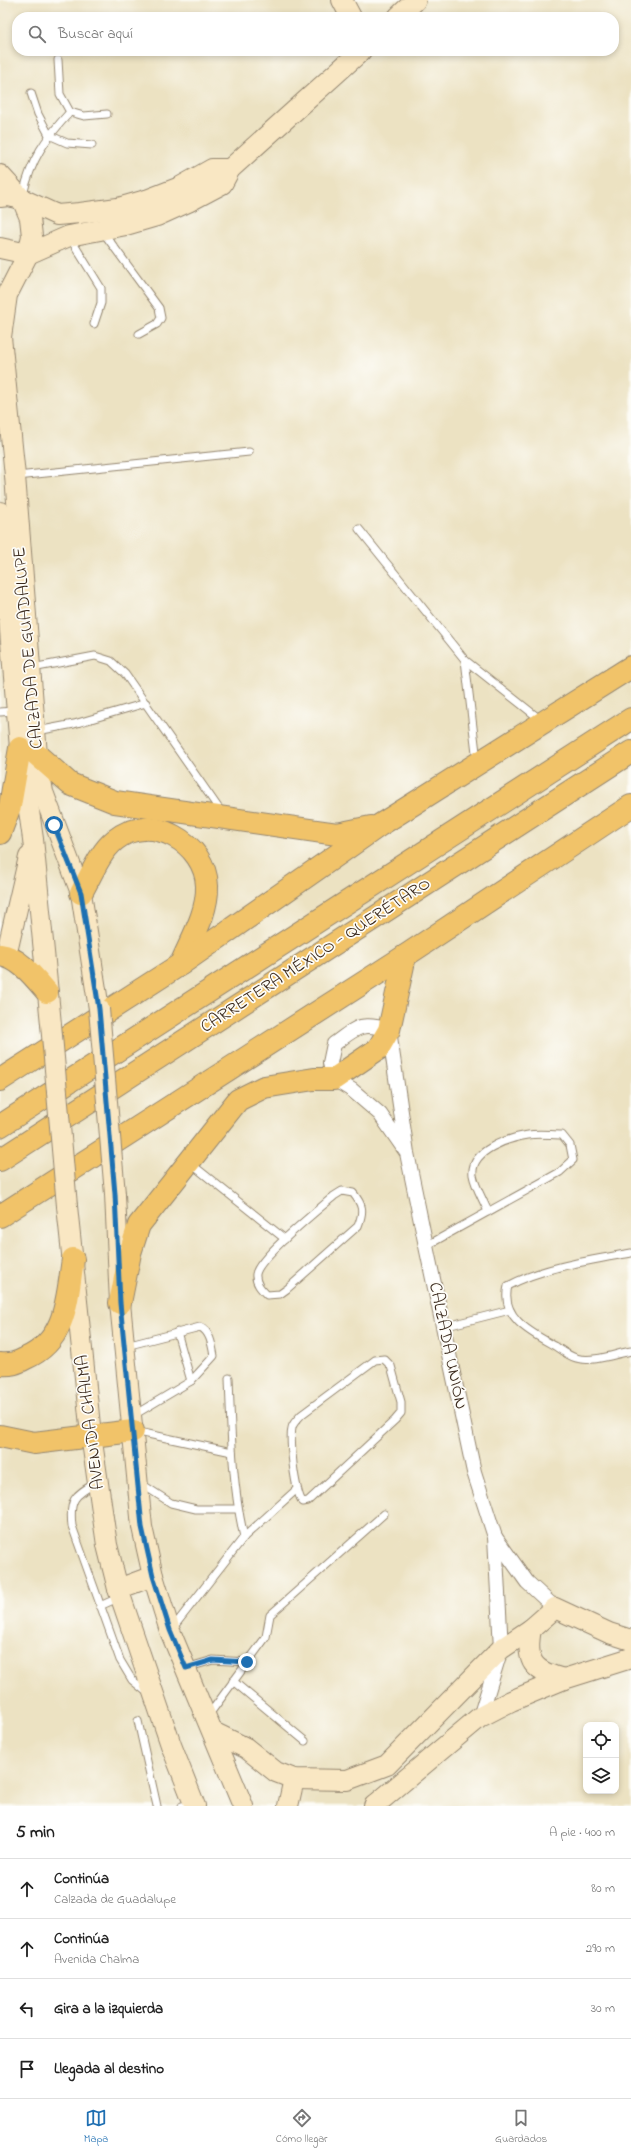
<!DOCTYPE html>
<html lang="es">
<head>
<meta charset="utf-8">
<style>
  :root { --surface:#fff; --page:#f2f2f2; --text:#222; --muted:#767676; --line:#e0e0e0; --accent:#1f6fb2 }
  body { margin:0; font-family:"Indie Flower",sans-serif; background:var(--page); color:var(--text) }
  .controls { position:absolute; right:12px; bottom:12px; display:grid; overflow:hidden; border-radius:8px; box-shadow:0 2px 6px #0003 }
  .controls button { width:36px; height:36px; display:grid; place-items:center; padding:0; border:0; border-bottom:1px solid var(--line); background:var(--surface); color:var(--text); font:20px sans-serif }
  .stop { position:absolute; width:12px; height:12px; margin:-9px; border:3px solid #1f6fb2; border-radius:50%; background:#fff }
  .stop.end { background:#1f6fb2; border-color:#fff; box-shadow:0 1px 4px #0008 }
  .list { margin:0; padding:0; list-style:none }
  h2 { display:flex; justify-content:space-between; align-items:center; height:52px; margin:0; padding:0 16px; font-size:17px }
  h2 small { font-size:13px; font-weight:400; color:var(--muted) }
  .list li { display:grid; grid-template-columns:26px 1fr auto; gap:12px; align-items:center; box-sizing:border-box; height:60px; padding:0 16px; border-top:1px solid var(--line) }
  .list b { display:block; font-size:15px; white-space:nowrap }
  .list p { margin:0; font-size:13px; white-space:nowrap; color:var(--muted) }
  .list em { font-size:13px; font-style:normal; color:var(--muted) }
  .icon { flex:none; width:22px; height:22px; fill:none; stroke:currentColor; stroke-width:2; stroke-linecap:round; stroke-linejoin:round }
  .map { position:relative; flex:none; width:631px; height:1806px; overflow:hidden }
  .search { position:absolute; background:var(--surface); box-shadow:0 2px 6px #0003; left:12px; right:12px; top:12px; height:44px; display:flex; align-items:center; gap:10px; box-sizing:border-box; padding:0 14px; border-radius:16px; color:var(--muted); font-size:15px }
  .sheet { height:292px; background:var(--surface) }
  nav { display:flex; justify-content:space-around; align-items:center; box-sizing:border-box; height:56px; border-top:1px solid var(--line); background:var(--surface); font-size:11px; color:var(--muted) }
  nav a { display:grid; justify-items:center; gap:2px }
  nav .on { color:var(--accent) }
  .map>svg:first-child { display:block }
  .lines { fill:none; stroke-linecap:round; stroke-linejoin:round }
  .lane-casing { stroke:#948670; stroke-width:9 }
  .street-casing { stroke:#948670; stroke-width:16 }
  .secondary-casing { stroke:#948670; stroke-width:22 }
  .primary-casing { stroke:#948670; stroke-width:24 }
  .highway-casing { stroke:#948670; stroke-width:24 }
  .lane { stroke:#fff; stroke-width:7 }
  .street { stroke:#fff; stroke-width:14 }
  .secondary { stroke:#f9e7c3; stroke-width:20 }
  .primary { stroke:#f1c369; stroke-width:22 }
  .highway { stroke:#f1c369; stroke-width:22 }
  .secondary-bridge-casing { stroke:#948670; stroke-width:22; stroke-linecap:butt }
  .secondary-bridge { stroke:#f9e7c3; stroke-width:20 }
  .route { stroke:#1f6fb2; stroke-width:5 }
  .labels { text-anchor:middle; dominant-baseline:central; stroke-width:3.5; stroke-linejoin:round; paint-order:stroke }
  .street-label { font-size:18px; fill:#3b2a1e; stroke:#fdfcf7 }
</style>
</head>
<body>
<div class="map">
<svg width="631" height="1806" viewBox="0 0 631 1806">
  <rect width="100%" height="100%" fill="#fdfcf7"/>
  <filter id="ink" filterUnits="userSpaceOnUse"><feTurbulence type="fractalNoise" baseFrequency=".025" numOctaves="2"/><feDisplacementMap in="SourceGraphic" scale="8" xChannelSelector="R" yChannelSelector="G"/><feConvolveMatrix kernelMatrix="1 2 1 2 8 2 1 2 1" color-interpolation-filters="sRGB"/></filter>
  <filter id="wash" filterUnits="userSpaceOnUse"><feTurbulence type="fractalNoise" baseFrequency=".012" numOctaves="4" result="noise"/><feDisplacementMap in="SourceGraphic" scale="16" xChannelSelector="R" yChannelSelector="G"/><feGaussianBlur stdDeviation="0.9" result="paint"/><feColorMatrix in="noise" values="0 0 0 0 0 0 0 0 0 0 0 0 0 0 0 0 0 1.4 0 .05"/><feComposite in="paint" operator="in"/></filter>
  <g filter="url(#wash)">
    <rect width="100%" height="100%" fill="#ece2c2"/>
  </g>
  <g filter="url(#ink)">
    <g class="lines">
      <defs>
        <g id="lane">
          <polyline points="58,60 60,94 70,112 84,116 107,114"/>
          <polyline points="31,93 38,114 49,135 67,143 92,145"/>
          <path d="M23,195C31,159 45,139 70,112"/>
          <polyline points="103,232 159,308 161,318 157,324 139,334"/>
          <polyline points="70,238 101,288 101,303 94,324"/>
          <polyline points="17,476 249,452"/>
          <polyline points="359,529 465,660 541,720"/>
          <polyline points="465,660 477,761"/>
          <polyline points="32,668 95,656 111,661 125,674 222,813"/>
          <polyline points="0,712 15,711"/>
          <polyline points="37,731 74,724 146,703"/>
          <polyline points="190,1163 285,1239"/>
          <path d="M342,1191L353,1193C363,1205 364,1211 358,1226L287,1289L280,1294L267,1295C261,1289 255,1283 256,1274C259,1257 318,1210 334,1196Z"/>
          <path d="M426,1246L560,1172L573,1160L570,1145L562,1135C551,1135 539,1133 528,1135C509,1138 470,1150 473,1175C475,1187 484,1201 488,1212"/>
          <path d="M631,1253C592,1260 543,1267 508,1286C500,1318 532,1333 555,1346C561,1350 569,1356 576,1358C592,1363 615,1354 631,1351"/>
          <polyline points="443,1327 510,1310"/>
          <polyline points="177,1332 191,1381"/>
          <path d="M126,1346L200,1327C210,1331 212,1345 214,1356L191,1381L134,1415"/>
          <path d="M384,1359L391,1366L401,1402V1413L395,1420L308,1501L303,1502C295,1496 288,1434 293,1425C295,1421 299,1418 301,1415L375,1360Z"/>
          <path d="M229,1378C231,1431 232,1485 244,1537"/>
          <polyline points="134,1431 232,1452"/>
          <path d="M96,1483C74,1495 69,1500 72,1526L120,1660L132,1680L149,1694"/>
          <polyline points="140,1483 171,1503 196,1509 237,1509"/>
          <polyline points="100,1606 120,1597"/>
          <polyline points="172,1629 244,1537 297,1489"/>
          <polyline points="186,1668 213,1660 247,1662"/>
          <polyline points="233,1681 305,1741"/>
          <polyline points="208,1716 266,1637 270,1615 384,1514"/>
          <polyline points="138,1721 157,1806"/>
          <polyline points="182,1806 193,1804"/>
        </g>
        <g id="street">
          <path d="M407,1153L380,1114L352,1090L334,1079L330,1063L334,1044C356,1028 360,1021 389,1030L407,1153L426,1246L474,1472L495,1537L501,1649L480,1717"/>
          <polyline points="495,1537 527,1582 555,1608"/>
        </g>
        <g id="secondary">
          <polyline points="342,0 351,17"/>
          <polyline points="398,17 416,0"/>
          <polyline points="0,175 22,199 30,218 32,236 28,254 7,295 1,337 15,476 37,755 43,792 81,893 99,1009"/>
          <polyline points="0,197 8,196 22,199 57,215 80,213 118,208 149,199 180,187 212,169 230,169"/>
          <polyline points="0,248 28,254 69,236 126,225 157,216 188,202 222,184 230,169 361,51"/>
          <polyline points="0,512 20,748 33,839 51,1024"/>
          <polyline points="6,956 29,857"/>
          <polyline points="115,1194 120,1303 142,1527 153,1576 170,1631 243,1806"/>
          <polyline points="67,1206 91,1435 107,1545 118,1589 171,1745 195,1806"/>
          <polyline points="118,1589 153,1576"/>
          <path d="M531,1629C525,1662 533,1671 564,1679"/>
          <polyline points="213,1732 246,1748 276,1772 294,1779 347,1780 387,1765 501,1649 531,1629 555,1608 609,1633 631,1640"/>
          <polyline points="288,1806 294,1779"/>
          <polyline points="374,1806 480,1717 511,1701 564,1679 631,1658"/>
        </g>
        <g id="primary">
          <polyline points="37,755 70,784 115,802 337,834 371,827"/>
          <polyline points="0,833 10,806 20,748"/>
          <path d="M81,893C91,876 99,853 115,840C150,811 206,843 207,886C208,913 191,940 181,964"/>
          <path d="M0,955C19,957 35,978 47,992"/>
          <polyline points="0,1080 181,964 380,825 631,667"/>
          <polyline points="0,1216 405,956 631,806"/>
          <polyline points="120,1303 130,1253 139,1225 238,1100 264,1087 314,1079 334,1079 378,1049 389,1030 405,956"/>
          <path d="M0,1364C11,1365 17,1363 26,1358C67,1340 67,1298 73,1259"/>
          <polyline points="0,1436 34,1443 133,1431"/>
        </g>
        <g id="highway">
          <polyline points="0,1126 631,719"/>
          <polyline points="0,1160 631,752"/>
        </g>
      </defs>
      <use href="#lane" class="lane-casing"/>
      <use href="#street" class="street-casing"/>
      <use href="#secondary" class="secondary-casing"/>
      <use href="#primary" class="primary-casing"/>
      <use href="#highway" class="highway-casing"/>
      <use href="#lane" class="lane"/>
      <use href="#street" class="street"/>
      <use href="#secondary" class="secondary"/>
      <use href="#primary" class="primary"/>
      <use href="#highway" class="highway"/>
      <defs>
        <g id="secondary-bridge">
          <polyline points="99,1009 115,1194"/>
          <polyline points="51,1024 67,1206"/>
        </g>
      </defs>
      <use href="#secondary-bridge" class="secondary-bridge-casing"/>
      <use href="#secondary-bridge" class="secondary-bridge"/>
    </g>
  </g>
  <g class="lines" filter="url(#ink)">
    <polyline class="route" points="54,825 81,893 99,1009 115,1194 120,1303 142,1527 153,1576 170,1630 186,1668 213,1660 247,1662"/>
  </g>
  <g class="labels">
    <g class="street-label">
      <text transform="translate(29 648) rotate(-95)">CALZADA DE GUADALUPE</text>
      <text transform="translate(316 956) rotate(-33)">CARRETERA MÉXICO - QUERÉTARO</text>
      <text transform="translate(447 1346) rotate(78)">CALZADA UNIÓN</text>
      <text transform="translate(91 1422) rotate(-97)">AVENIDA CHALMA</text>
    </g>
  </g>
</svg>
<div class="controls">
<button><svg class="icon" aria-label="locate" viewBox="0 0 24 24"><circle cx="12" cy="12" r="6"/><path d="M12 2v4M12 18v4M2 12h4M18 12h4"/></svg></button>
<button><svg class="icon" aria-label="layers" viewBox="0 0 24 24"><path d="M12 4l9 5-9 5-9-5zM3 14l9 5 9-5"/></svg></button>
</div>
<div class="stop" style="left:54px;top:825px"></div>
<div class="stop end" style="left:247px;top:1662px"></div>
<div class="search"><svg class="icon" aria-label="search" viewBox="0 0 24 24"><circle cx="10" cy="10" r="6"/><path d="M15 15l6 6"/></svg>Buscar aquí</div>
</div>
<section class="sheet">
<h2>5 min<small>A pie · 400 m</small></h2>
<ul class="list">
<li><svg class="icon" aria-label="ahead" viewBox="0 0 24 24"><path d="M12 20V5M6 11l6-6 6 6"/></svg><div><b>Continúa</b><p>Calzada de Guadalupe</p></div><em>80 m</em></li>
<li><svg class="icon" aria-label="ahead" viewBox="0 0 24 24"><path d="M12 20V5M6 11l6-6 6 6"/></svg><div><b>Continúa</b><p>Avenida Chalma</p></div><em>290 m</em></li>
<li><svg class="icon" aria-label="left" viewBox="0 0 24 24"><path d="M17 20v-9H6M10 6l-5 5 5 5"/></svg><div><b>Gira a la izquierda</b></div><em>30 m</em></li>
<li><svg class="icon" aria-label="arrive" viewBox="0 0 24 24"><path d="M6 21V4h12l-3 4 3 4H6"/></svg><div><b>Llegada al destino</b></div></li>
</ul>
</section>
<nav>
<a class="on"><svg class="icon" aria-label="map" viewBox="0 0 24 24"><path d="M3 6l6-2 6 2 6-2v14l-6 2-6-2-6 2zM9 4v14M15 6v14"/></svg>Mapa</a>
<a><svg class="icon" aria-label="directions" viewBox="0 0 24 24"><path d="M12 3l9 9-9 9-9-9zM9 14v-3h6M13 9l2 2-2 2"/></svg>Cómo llegar</a>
<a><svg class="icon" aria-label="saved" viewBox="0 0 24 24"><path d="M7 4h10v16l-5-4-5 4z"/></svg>Guardados</a>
</nav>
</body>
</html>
